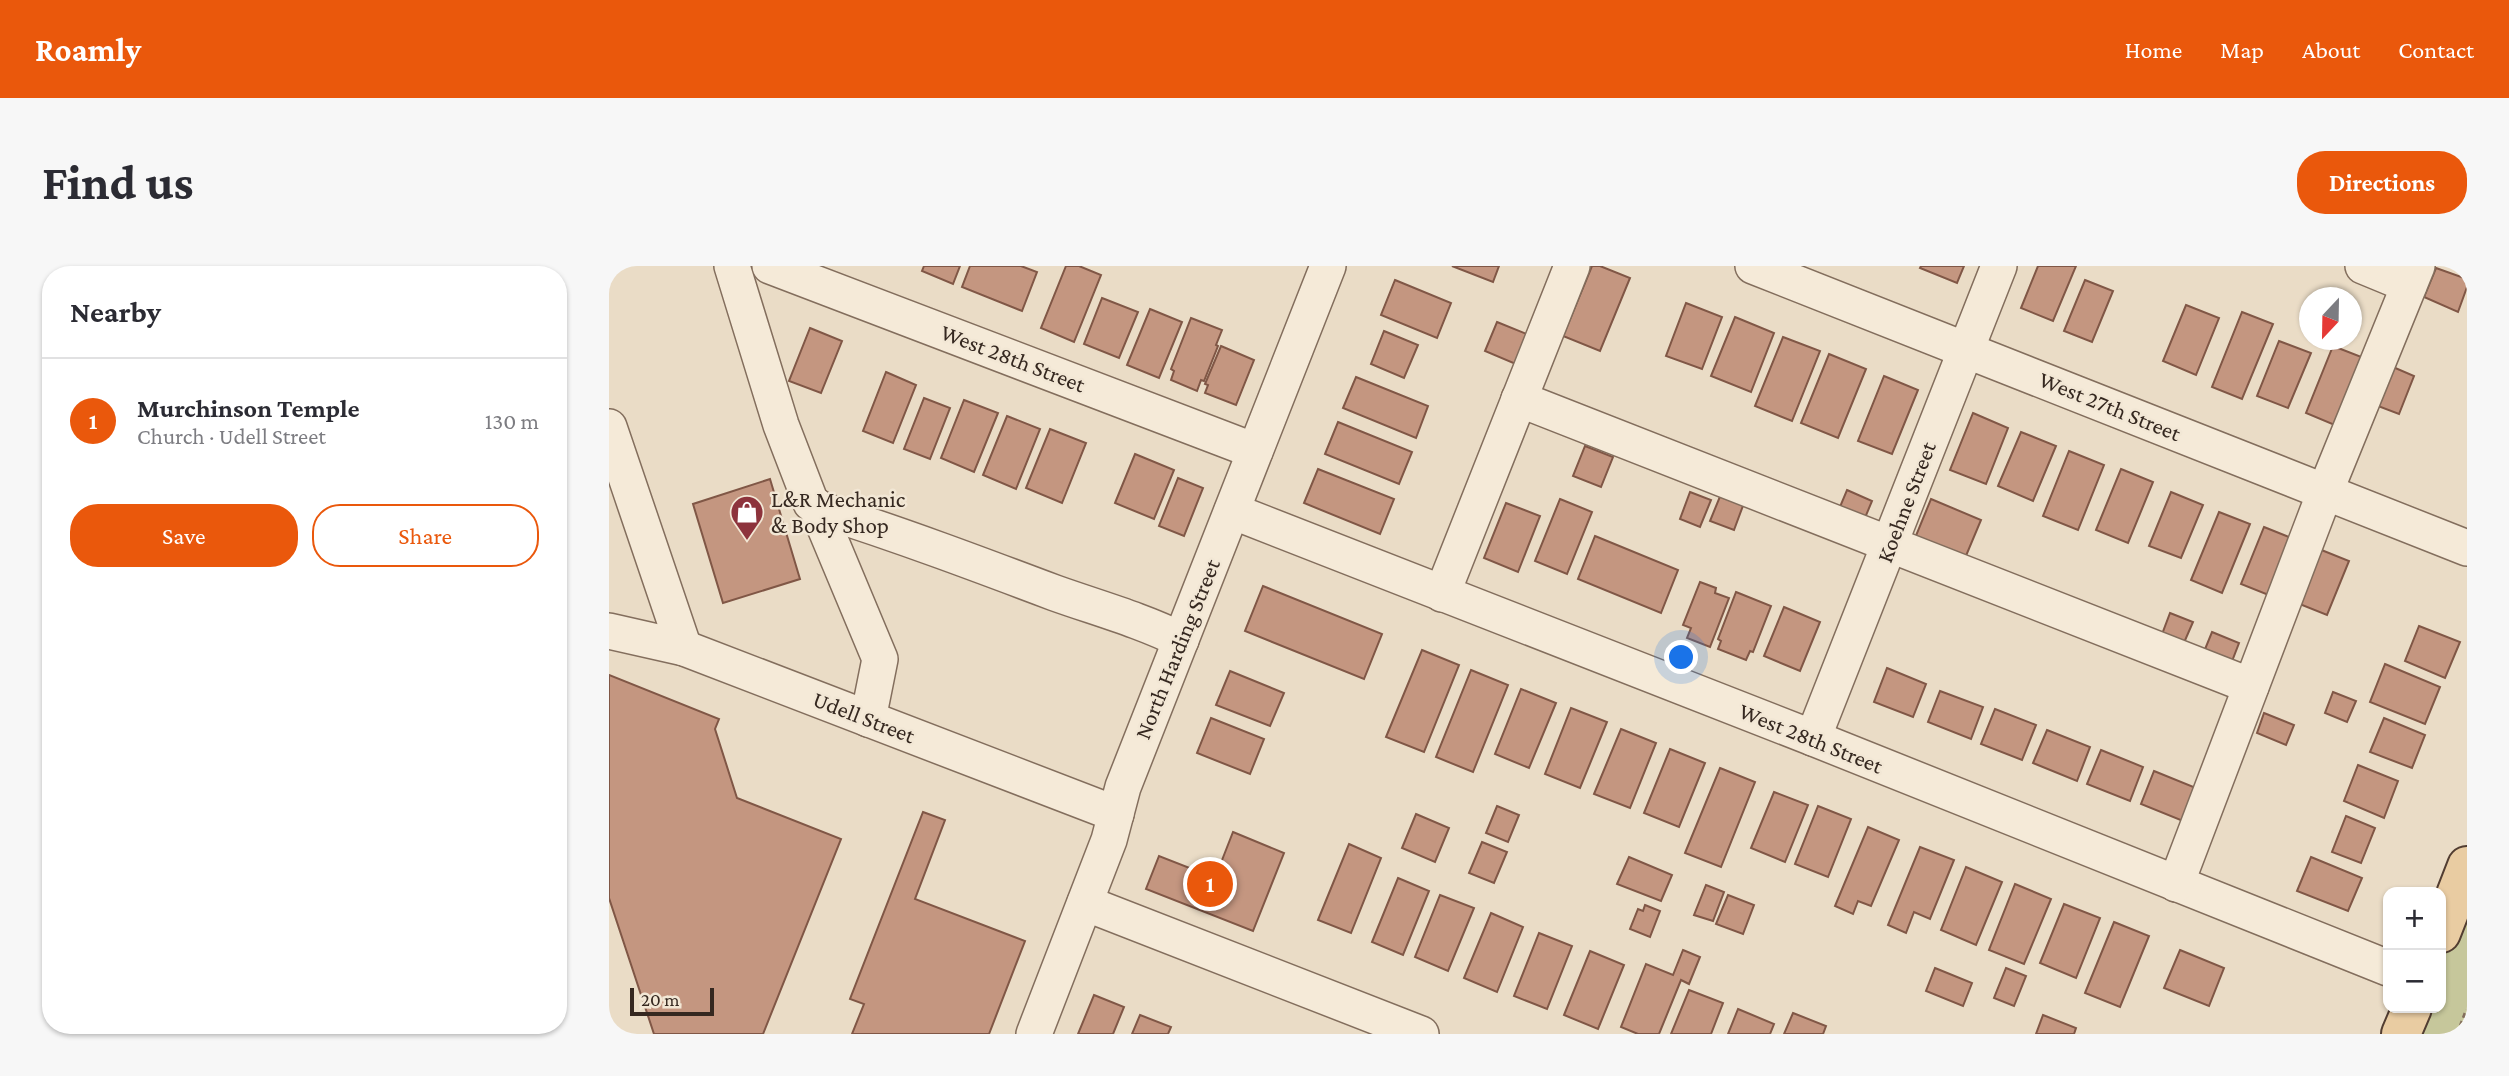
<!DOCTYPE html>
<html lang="en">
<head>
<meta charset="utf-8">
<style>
  :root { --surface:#fff; --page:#f7f7f7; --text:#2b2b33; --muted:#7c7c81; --line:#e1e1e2; --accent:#ea580c }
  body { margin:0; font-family:"Crimson Pro",serif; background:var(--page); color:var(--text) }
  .controls { position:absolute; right:21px; bottom:21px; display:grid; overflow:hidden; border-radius:14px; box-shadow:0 2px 5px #0004 }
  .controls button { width:63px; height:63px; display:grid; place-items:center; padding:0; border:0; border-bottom:2px solid var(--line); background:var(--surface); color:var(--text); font:35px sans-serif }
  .compass { position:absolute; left:1690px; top:21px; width:63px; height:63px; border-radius:50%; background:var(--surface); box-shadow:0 2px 5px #0004; rotate:202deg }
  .scale { position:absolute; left:21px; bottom:18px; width:84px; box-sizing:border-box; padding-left:7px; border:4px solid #352820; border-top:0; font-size:19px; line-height:24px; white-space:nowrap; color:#352820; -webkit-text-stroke:5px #f2e7d5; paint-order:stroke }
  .you { position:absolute; left:1073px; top:392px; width:24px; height:24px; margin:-18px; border:5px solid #fff; border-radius:50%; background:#1a73e8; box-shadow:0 0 0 10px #1a73e833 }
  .badge { display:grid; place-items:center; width:46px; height:46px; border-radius:50%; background:var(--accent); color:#fff; font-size:23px; font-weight:700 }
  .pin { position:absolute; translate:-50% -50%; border:4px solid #fff; box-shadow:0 2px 7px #0006 }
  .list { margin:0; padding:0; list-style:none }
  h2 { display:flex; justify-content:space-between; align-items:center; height:91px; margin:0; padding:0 28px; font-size:30px }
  h2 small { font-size:23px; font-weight:400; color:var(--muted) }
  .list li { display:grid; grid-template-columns:46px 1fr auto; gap:21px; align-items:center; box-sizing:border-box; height:126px; padding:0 28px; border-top:2px solid var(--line) }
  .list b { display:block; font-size:26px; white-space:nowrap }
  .list p { margin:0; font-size:23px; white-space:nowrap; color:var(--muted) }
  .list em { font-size:23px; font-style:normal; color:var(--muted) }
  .actions { display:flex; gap:14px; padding:21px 28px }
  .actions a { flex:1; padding:16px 0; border:2px solid var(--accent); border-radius:28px; text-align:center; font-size:24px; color:var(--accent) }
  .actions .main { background:var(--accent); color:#fff }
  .map { position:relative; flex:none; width:1858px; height:768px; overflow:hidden; border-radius:28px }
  header { display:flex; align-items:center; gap:42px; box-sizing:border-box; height:98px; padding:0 35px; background:var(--accent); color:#fff }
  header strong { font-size:33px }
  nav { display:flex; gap:38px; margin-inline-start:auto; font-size:24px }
  .intro { display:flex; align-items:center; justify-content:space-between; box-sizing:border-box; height:168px; padding:0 42px }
  h1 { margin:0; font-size:49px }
  .button { padding:18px 32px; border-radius:28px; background:var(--accent); color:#fff; font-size:24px; font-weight:700 }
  main { display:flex; gap:42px; padding:0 42px }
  aside { flex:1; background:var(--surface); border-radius:28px; box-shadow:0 2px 5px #0004 }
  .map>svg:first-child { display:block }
  .green { fill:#c6c79b }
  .building { fill:#c49680; stroke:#805746; stroke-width:2 }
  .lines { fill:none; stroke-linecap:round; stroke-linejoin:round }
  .minor-casing { stroke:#836e5d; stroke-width:38 }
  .major-casing { stroke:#523d31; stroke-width:42 }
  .path { stroke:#836e5d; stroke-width:4.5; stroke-dasharray:5 3.5; stroke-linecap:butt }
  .minor { stroke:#f5ead8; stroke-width:35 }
  .major { stroke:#e9cca2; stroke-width:38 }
  .labels { text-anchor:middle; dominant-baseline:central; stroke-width:5; stroke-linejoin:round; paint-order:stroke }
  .street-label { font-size:23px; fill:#352820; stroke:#f2e7d5 }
  .poi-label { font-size:23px; fill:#352820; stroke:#f2e7d5; text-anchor:start }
</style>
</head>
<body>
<header>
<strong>Roamly</strong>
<nav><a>Home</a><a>Map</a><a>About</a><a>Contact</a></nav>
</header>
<div class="intro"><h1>Find us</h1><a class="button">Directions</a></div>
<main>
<aside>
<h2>Nearby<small></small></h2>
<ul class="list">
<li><span class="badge">1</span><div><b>Murchinson Temple</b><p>Church · Udell Street</p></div><em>130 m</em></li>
</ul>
<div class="actions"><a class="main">Save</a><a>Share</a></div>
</aside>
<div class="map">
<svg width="1858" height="768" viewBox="0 0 1858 768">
  <rect width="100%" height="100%" fill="#eadcc6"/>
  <polygon class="green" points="1858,633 1858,768 1805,768 1815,742 1832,742 1832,700"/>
  <g class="building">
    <polygon points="315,0 351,0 344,18 313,5"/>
    <polygon points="361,0 412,0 428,6 413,45 353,21"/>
    <polygon points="457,0 470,0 492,9 465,76 432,62"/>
    <polygon points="843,0 890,0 884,16"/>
    <polygon points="983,0 991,0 1021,12 991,85 954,70"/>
    <polygon points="1312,0 1355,0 1348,17 1311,2"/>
    <polygon points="1429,0 1467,0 1444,55 1412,42"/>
    <polygon points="1827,2 1858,13 1858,21 1849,46 1815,31"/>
    <polygon points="786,14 842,37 828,72 772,49"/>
    <polygon points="1476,14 1504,25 1483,76 1455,65"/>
    <polygon points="493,32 529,46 510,92 475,78"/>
    <polygon points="1077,37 1113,51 1093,103 1057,90"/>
    <polygon points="1577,39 1610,52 1587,109 1554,95"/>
    <polygon points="541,43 573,56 550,112 518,99"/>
    <polygon points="1633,46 1664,58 1633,133 1603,121"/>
    <polygon points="1126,51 1165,67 1142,126 1102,110"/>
    <polygon points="582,52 613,64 607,79 609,80 595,115 592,114 588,125 562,114 565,105 562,103"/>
    <polygon points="888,56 920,69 909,99 876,85"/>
    <polygon points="201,62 233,75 212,127 180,115"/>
    <polygon points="775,65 809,79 795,112 762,98"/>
    <polygon points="1174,71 1211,85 1183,155 1146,140"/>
    <polygon points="1670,75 1702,87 1679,142 1648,130"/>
    <polygon points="612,80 645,94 627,139 596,127 599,119 596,118"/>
    <polygon points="1724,80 1755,92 1728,160 1697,147"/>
    <polygon points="1220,88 1257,103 1229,172 1192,157"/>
    <polygon points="1777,98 1805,110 1790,148 1761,137"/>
    <polygon points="277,106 307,119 284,177 254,165"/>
    <polygon points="1275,110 1309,124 1283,188 1249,175"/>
    <polygon points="747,111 819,140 807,172 734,142"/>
    <polygon points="315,132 341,142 321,193 295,183"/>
    <polygon points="355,134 389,147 365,206 332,192"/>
    <polygon points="1364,147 1399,162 1377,218 1341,204"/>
    <polygon points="398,150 431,163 407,223 374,209"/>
    <polygon points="729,156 803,186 790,218 716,188"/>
    <polygon points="441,163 477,177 453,237 417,222"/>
    <polygon points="1412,166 1447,180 1424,235 1389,220"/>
    <polygon points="976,180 1004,191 992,221 964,210"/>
    <polygon points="1460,185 1495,199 1469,264 1434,250"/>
    <polygon points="526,188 565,204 545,253 506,237"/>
    <polygon points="709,203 785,233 771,268 695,237"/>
    <polygon points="1512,203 1544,216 1519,277 1487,264"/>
    <polygon points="569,212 594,222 575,270 550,260"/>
    <polygon points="161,213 191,313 114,337 84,238"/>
    <polygon points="1238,224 1263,235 1253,259 1228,248"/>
    <polygon points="1081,226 1102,234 1091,261 1071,253"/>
    <polygon points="1562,226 1594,239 1572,292 1540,280"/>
    <polygon points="1112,228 1135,237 1125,264 1101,255"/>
    <polygon points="951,233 983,246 958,308 926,295"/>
    <polygon points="1322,233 1372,254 1354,297 1304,277"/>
    <polygon points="897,237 931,250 909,306 875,292"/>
    <polygon points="1610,246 1641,258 1613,327 1582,314"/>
    <polygon points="1655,261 1690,275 1667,332 1632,318"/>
    <polygon points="986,270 1069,304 1052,347 969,313"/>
    <polygon points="1705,281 1740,295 1718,349 1683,335"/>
    <polygon points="1091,316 1107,322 1106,327 1120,332 1101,381 1078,372 1082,362 1074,359"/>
    <polygon points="654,320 773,368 755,413 636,365"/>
    <polygon points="1127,326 1162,340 1144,386 1141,385 1137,394 1109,383 1112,375 1109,373"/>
    <polygon points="1175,341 1211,356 1191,405 1155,390"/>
    <polygon points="1561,347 1584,356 1574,379 1552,371"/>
    <polygon points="1810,360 1851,376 1836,412 1796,395"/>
    <polygon points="1603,366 1630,377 1620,403 1592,393"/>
    <polygon points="813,384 850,399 815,486 777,471"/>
    <polygon points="1776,398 1831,421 1816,458 1761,436"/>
    <polygon points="1278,402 1317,418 1304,451 1265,436"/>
    <polygon points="862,404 899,419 864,506 827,491"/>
    <polygon points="621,405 675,427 661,460 607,439"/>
    <polygon points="0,409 110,453 106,463 128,532 232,573 154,768 45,768 0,632"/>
    <polygon points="912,423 947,437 920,502 886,488"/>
    <polygon points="1331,425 1374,441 1362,473 1319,456"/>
    <polygon points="1724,426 1747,435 1738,456 1716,447"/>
    <polygon points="962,442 998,456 971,522 936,508"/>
    <polygon points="1386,443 1427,459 1413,494 1372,478"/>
    <polygon points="1655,447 1685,459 1677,479 1648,467"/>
    <polygon points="602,452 655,473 641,508 588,487"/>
    <polygon points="1775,452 1816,469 1803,502 1761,486"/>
    <polygon points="1012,463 1047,477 1021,542 985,528"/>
    <polygon points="1438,464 1481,481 1468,515 1424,497"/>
    <polygon points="1061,483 1096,497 1070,561 1035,547"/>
    <polygon points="1492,484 1534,501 1521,535 1478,518"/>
    <polygon points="1749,499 1789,515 1775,552 1735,535"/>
    <polygon points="1111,502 1146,516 1112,601 1076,587"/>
    <polygon points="1545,505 1587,522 1574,555 1532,538"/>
    <polygon points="1165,526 1199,539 1176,596 1142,582"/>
    <polygon points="888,540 910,549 899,576 877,567"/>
    <polygon points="1209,540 1242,553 1219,611 1186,598"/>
    <polygon points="314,546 336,554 306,633 416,675 380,768 243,768 255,738 241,733"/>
    <polygon points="807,548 840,562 826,596 793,582"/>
    <polygon points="1737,550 1766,562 1752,597 1723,586"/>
    <polygon points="1259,561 1290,574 1262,640 1249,635 1244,648 1226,640"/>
    <polygon points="624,566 675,587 644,665 537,623 550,590 606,612"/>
    <polygon points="873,576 898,586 885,617 860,607"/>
    <polygon points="740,578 772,592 742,667 709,654"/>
    <polygon points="1311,581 1345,594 1321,653 1305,646 1297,667 1279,659"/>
    <polygon points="1020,591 1063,609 1052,635 1008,618"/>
    <polygon points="1702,591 1753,612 1739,645 1688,625"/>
    <polygon points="1357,601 1393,616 1367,679 1332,664"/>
    <polygon points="789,612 820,625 794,689 763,676"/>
    <polygon points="1406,618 1442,633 1415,698 1380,684"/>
    <polygon points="1097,619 1115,626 1104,655 1085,649"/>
    <polygon points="831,629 865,642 839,705 806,691"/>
    <polygon points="1119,629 1145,639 1134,668 1107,658"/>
    <polygon points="1455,638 1491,652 1467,712 1431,697"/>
    <polygon points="1036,639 1051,645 1041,671 1021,663 1029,643 1034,645"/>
    <polygon points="882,647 914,661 888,726 855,712"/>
    <polygon points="1505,656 1540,670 1511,741 1476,727"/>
    <polygon points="930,667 963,680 938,743 905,730"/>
    <polygon points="1074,684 1091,691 1080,718 1072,714 1050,768 1029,768 1012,761 1037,698 1064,709"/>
    <polygon points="1571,684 1615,702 1600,740 1555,722"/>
    <polygon points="981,685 1015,699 989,763 955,749"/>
    <polygon points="1326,702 1363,717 1354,740 1317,725"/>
    <polygon points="1397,702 1417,710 1405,740 1385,732"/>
    <polygon points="1080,724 1114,737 1102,768 1062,768"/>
    <polygon points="485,729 515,741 504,768 469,768"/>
    <polygon points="1129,743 1165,758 1161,768 1119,768"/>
    <polygon points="1184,747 1217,760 1214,768 1175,768"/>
    <polygon points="531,749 562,761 559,768 523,768"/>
    <polygon points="1434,749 1467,762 1465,768 1427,768"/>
  </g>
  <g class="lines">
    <defs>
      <g id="minor">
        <path d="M123,0L172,159L202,237L213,244C292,269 369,298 446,327C488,342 532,354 572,374"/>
        <polyline points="161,0 646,185"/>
        <polyline points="1144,0 1858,282"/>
        <polyline points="1754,0 1800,19"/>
        <polyline points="910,133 1642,420"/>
        <polyline points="0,161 75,382"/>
        <polyline points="207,240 271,393 259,453"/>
        <polyline points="623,245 1204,472 1779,702"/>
        <polyline points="833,328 963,0"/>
        <polyline points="0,365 75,382 507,548"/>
        <polyline points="1204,472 1390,0"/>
        <polyline points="1567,618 1716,226 1808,0"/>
        <polyline points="476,637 812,768"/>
        <polyline points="425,768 500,574 514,521 719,0"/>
      </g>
      <g id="major">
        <polyline points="1832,667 1858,600"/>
        <polyline points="1792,768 1803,742"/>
      </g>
    </defs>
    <use href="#minor" class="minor-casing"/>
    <use href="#major" class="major-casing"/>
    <polyline class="path" points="1849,768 1858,744"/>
    <use href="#minor" class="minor"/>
    <use href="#major" class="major"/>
  </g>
  <defs>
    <symbol id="shop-pin" viewBox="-11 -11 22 30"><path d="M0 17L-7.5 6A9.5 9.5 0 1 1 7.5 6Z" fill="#8d333c" stroke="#f2e7d5"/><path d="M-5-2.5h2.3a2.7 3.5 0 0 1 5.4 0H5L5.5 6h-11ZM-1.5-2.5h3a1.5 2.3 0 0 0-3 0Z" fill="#fff"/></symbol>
  </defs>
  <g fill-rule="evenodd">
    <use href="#shop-pin" x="119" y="227" width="38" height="52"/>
  </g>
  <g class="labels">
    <g class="street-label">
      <text transform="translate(404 92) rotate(21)">West 28th Street</text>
      <text transform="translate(1501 140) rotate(22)">West 27th Street</text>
      <text transform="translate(1297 236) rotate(-69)">Koehne Street</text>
      <text transform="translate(568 383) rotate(-68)">North Harding Street</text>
      <text transform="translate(255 451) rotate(21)">Udell Street</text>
      <text transform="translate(1202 472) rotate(22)">West 28th Street</text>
    </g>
    <g class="poi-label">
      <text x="162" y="233">L&amp;R Mechanic<tspan x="162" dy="26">&amp; Body Shop</tspan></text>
    </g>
  </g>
</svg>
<div class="controls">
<button>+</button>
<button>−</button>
</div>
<svg class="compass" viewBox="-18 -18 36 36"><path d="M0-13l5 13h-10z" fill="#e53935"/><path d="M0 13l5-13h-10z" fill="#7c7c81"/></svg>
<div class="scale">20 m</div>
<div class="you"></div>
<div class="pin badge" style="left:601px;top:618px">1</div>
</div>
</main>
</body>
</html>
